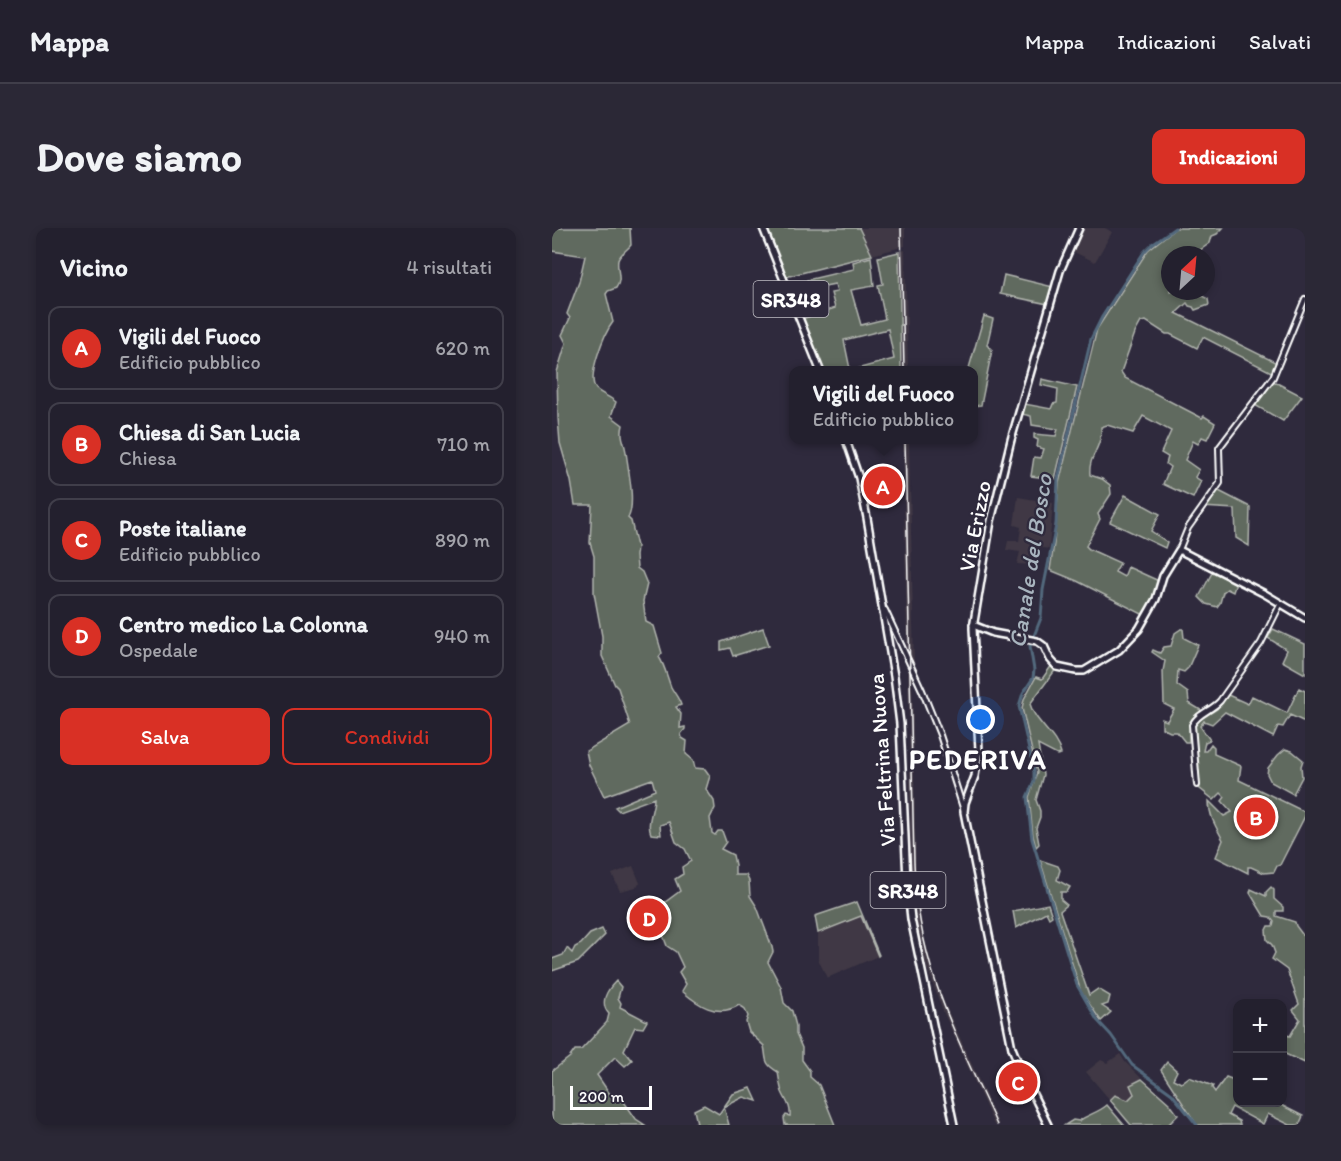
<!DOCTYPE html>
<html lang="it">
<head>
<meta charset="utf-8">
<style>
  :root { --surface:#23202e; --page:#2b2836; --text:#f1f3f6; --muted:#a3a3aa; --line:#403e4a; --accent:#d93025 }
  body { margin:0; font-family:Itim,sans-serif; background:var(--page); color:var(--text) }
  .controls { position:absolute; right:18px; bottom:18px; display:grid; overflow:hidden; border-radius:12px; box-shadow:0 3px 9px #0003 }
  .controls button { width:54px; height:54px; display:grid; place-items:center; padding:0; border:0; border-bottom:2px solid var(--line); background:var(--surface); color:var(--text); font:30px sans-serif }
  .compass { position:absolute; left:609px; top:18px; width:54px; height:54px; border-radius:50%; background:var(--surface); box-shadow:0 3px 9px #0003; rotate:26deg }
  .scale { position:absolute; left:18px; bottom:15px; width:82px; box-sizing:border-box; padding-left:6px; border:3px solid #fff; border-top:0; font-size:16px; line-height:21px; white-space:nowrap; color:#fff; -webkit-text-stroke:4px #2f2a3d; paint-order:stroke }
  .you { position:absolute; left:429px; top:492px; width:21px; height:21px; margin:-15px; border:4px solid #fff; border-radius:50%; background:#1a73e8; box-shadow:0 0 0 9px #1a73e833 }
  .badge { display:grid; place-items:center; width:39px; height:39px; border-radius:50%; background:var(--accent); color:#fff; font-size:20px; font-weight:700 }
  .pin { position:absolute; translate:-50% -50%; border:3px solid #fff; box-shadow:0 2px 6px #0006 }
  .popup { position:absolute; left:237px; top:138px; width:189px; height:78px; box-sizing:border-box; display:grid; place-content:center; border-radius:12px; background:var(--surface); filter:drop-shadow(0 2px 4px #0005); font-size:20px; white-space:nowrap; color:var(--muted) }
  .popup b { font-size:22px; color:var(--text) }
  .popup::after { content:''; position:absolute; left:50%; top:100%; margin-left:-12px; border:12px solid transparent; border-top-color:var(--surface) }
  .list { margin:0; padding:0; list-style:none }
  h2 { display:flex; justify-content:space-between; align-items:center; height:78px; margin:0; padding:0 24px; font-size:26px }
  h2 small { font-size:20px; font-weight:400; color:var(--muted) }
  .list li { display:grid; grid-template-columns:39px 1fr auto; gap:18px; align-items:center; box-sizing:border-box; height:84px; margin:0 12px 12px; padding:0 12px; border:2px solid var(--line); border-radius:12px }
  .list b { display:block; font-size:22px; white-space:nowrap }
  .list p { margin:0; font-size:20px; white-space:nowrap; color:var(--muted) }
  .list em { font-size:20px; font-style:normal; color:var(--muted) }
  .actions { display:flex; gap:12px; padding:18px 24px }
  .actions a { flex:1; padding:14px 0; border:2px solid var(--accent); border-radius:12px; text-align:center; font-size:21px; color:var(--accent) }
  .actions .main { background:var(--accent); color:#fff }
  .map { position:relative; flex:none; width:753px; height:897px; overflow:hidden; border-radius:12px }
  header { display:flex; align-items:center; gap:36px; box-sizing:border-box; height:84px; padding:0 30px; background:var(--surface); border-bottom:2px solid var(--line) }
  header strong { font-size:28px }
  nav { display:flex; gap:33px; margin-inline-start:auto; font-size:21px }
  .intro { display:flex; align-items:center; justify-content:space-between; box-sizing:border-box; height:144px; padding:0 36px }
  h1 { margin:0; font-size:42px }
  .button { padding:15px 27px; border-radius:12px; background:var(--accent); color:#fff; font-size:21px; font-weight:700 }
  main { display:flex; gap:36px; padding:0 36px }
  aside { flex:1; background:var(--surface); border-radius:12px; box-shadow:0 3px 9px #0003 }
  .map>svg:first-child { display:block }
  .built { fill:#403844 }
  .green { fill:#616a5e; stroke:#b0b4ae; stroke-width:1.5 }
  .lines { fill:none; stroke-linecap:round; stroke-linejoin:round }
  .canal { stroke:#52697d; stroke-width:3 }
  .minor-casing { stroke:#fff; stroke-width:8 }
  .major-casing { stroke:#fff; stroke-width:10 }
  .minor { stroke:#2f2a3d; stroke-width:4 }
  .major { stroke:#2f2a3d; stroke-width:5 }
  .rail { stroke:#fff; stroke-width:1.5 }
  .labels { text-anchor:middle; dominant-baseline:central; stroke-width:4.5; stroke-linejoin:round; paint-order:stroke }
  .shield { fill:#2f2a3d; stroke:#c1bfc5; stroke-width:1.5 }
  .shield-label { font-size:21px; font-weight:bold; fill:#fff }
  .street-label { font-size:22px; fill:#fff; stroke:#2f2a3d }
  .water-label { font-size:24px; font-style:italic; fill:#a8b4be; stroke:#2f2a3d }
  .district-label { font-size:28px; font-weight:bold; letter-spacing:1.5px; fill:#fff; stroke:#2f2a3d }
</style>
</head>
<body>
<header>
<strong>Mappa</strong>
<nav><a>Mappa</a><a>Indicazioni</a><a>Salvati</a></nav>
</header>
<div class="intro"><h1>Dove siamo</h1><a class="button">Indicazioni</a></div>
<main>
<aside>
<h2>Vicino<small>4 risultati</small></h2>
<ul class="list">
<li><span class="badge">A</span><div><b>Vigili del Fuoco</b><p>Edificio pubblico</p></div><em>620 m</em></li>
<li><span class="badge">B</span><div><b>Chiesa di San Lucia</b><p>Chiesa</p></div><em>710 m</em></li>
<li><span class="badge">C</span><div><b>Poste italiane</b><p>Edificio pubblico</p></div><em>890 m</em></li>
<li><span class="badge">D</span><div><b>Centro medico La Colonna</b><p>Ospedale</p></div><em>940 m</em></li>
</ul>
<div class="actions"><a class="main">Salva</a><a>Condividi</a></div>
</aside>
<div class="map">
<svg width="753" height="897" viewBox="0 0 753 897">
  <rect width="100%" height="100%" fill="#2f2a3d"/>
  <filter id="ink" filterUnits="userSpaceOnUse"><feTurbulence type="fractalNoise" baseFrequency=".0167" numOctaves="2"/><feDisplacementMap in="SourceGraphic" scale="12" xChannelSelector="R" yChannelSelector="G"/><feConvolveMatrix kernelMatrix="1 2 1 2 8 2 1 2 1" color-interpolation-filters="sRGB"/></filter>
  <g filter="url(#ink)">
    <g class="built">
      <polygon points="307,0 353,0 353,18 320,27"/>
      <polygon points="530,0 553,0 560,4 543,34 520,23"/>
      <polygon points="353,22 356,142 349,142 347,24"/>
      <polygon points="351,212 357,212 362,439 355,424"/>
      <polygon points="466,269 501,275 497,321 485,319 482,337 465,336 468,324 454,322 456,313 467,313 469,299 462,297"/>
      <polygon points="356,435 360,443 364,641 366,673 372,708 382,746 392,774 447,897 442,897 390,781 375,740 366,703 359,649"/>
      <polygon points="81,638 88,655 84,659 68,663 60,646"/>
      <polygon points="309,688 326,728 275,750 266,731 266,705"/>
      <polygon points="568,826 573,834 590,851 578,857 582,867 575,872 563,867 558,872 534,844 549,832 555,835"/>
    </g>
    <g class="green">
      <path d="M0,0H78L79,17C75,22 68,26 66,32C64,42 71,51 64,60L56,63L54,66L61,94C53,104 34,149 44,161C49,166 58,169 64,174L59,188L71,197C68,209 72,212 74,224C76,241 84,276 76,290L79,293L85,318L84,328L85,340L90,344L95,356L91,373L94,394L102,398L110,425L107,429C113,438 115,449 119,459C122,465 127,470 129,477L124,479L129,486L128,500L133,499V501L129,506L130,510L135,513L134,526L141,532L143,540L153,541L158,548L154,561L162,573L163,580L158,590L160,605L163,607L166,603H170L174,614L169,621L181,627L183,637V647H194L197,653L198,668L205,679L220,719L221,724L216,734L229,759L232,775L240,783L244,798V806L250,820V832L258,843V849L267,857L283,897H233L232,890L234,887L238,888C239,878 234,873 230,864C228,858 227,850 226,844C211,835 215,832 212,818L197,804L194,794L196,788L192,780L187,777C165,791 145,776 130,763L134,756L127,744L131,739L124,724L115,718L108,699L114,688L108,678L128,663L123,651L131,646L130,639L139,633L133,621L124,614L117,594L108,597L109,607L99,606C94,595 102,582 102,570L67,583L63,579L103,562L100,551L52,568L37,537L34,523L78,497L66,460L63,457L50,428V408L42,365V328L38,315L40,277H23L19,253L8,215L6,190L5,144L14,115L10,107L18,90L15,86L27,54L33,28L0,23Z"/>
      <polygon points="214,0 307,0 320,27 233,49"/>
      <path d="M624,0H671L665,6L660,8L658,15L641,27H618V48L615,51L618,54V63H640L656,71L657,77L643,82L641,79L637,78L635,75L624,85L727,136L723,146L651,109L645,120L618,106H614L594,93L589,94L583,105L569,144L573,150L650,190L652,188L663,195L655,211L650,209L646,216L641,213L633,232L647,242L643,249L649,253L641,270L611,256L618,239L614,236L616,229L609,225L619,203L591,188L581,205L555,197L549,199C550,222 536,227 538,247L550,251L558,257L559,266L546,286L548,291L534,318L537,321L568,335L563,344L572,349L576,339L609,354L594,388L525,353L498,342L502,316L507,255L545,101L596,22Z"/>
      <polygon points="347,24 349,142 301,142 342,131 336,101 292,112 298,141 271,142 250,91 283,80 279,65 285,64 283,56 258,61 255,52 302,41 301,34 319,29 322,58 299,62 309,97 333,91 326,57 331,56 326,29"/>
      <polygon points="452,47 501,59 496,76 448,66"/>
      <polygon points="432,88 441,91 435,117 440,122 429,177 421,178 421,142 414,142 417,140"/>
      <polygon points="490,151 525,159 503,251 479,248 482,229 489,230 492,221 485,219 486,212 482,210 482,206 504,208 506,201 480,197 479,188 470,186 473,176 499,181 501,176 505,175 506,161 489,157"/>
      <polygon points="719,152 750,168 731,193 701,176"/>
      <polygon points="663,261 698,279 697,318 684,310 683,281 650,279"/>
      <polygon points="573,267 608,286 599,303 615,314 613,320 558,294"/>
      <polygon points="661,343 684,355 681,364 675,361 671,364 668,375 665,379 654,376 647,369"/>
      <polygon points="211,400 217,417 181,428 178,420 169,422 169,414"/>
      <path d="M629,401H631L632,410L646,417L636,440L632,444L626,442L625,457L636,465L637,475L652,484C638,492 636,498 637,514H633L625,504H618L610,500V491L615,493L622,481L612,476L611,443L613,433L600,424L601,422L608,425L612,419L619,418L623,405Z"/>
      <polygon points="721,401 753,416 753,446 730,433 735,422 716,410"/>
      <path d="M500,437L504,441L478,476C483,495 504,506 509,526L505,527L486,517L491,547L484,572L488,583V589L484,600L487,616L484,619L481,608L477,569L485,545L470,480L472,471L484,449L490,451Z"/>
      <path d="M747,460L753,463V494L738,487L731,499L726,498L721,509L673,484L660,496L652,493L648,498L658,512L653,514L651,523H654L659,516L662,519V526L689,538L687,552L753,584V588L728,637L725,638L722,644L712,645L699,639H696V645L664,629L671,612C664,599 657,588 657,573L672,588L680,584L670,573L673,569L669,565L662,572L647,560L641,500L644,494L665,481L676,467L696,476L700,468L735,485Z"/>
      <polygon points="733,521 740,523 751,532 749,538 750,549 741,566 719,554 715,546 716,540 726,527"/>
      <polygon points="488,632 506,638 508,642 505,652 518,659 515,664 509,664 509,672 515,677 508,683 537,767 546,761 558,768 556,776 550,778 559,784 549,793 529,764"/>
      <polygon points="719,659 722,662 722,671 731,679 731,683 724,683 724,688 743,694 744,698 753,710 753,835 731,825 731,806 738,808 748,791 741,782 747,776 735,742 720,731 723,725 720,717 715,712 714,702 716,698 721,698 722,694 718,689 712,688 698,665 699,661 714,668 714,664"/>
      <polygon points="305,674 327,727 326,728 309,688 266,705 263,688"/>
      <polygon points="496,676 500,688 497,690 494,684 464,700 461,683"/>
      <polygon points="50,701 53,707 26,734 0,743 0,731 11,727 15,720 20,725 23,719 29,716 38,706"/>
      <path d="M64,753L69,759L66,770L69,775L68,779L95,793L91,800L83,799L72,822L80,832L73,838L63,829L45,847L62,872L68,868L84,891L93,897H0V843L18,829L23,822H29L55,794L57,786C47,775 55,762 64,753Z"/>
      <polygon points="615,834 625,843 621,851 629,855 637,849 661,858 660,860 663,864 674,849 685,853 686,874 725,875 751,888 747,897 738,897 716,886 711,896 680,879 676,887 687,893 688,897 645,897 609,842"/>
      <polygon points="590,851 618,876 626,887 616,897 579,897 558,872 563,867 576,872 582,866 578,857"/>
      <polygon points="199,860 205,873 192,869 172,879 177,897 134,897 145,895 142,882 152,877 167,886 181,866"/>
      <path d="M555,877L572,897H513L521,892L527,893C536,886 546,885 555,877Z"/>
    </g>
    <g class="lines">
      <polyline class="canal" points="623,0 600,16 592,24 550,89 539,111 506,251 504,297 491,362 489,390 478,418 482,442 481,450 471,465 467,478 482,544 482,553 475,569 480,611 525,757 545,792 559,807 580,837 620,866 645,897"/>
      <defs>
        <g id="minor">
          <polyline points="627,322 636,300 668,255 667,220 721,149 753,71"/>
          <polyline points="333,382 370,462 388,507 412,583"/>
          <path d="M645,557L640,497C646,485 659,483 668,473L709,415L729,375"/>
        </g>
        <g id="major">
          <polyline points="211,0 268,142"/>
          <polyline points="294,212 307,250 315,290 342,448 348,496 355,653 359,691 402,897"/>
          <polyline points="421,397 441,405 485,413 492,418 498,431 505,439 524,443 532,443 567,422 587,401 604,371 611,348 627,322 713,366 753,390"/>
          <polyline points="496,897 469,842 460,820 412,584 413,575 423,548 427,523 421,400 439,293 459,212 508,43 527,0"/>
        </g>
      </defs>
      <use href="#minor" class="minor-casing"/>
      <use href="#major" class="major-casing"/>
      <use href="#minor" class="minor"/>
      <use href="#major" class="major"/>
      <g class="rail">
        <polyline points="349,0 352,142"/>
        <path d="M353,212L362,634C365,736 404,807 445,897"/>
      </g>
    </g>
  </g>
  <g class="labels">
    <g class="shield">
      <rect x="201.5" y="53" width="75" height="36" rx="4.5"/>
      <rect x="318.5" y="644" width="75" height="36" rx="4.5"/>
    </g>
    <g class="shield-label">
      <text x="239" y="71">SR348</text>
      <text x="356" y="662">SR348</text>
    </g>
    <g class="street-label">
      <text transform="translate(423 298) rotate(-79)">Via Erizzo</text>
      <text transform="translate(330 532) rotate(-94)">Via Feltrina Nuova</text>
    </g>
    <g class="water-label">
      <text transform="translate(478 333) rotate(-81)">Canale del Bosco</text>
    </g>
    <g class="district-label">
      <text x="426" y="531">PEDERIVA</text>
    </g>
  </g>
</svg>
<div class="controls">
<button>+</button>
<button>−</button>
</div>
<svg class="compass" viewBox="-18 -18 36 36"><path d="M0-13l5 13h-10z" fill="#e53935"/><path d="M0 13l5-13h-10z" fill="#a3a3aa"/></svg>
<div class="scale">200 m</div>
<div class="you"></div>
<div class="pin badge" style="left:331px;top:258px">A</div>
<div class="popup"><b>Vigili del Fuoco</b>Edificio pubblico</div>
<div class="pin badge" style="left:704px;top:589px">B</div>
<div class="pin badge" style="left:466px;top:854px">C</div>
<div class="pin badge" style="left:97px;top:690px">D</div>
</div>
</main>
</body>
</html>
